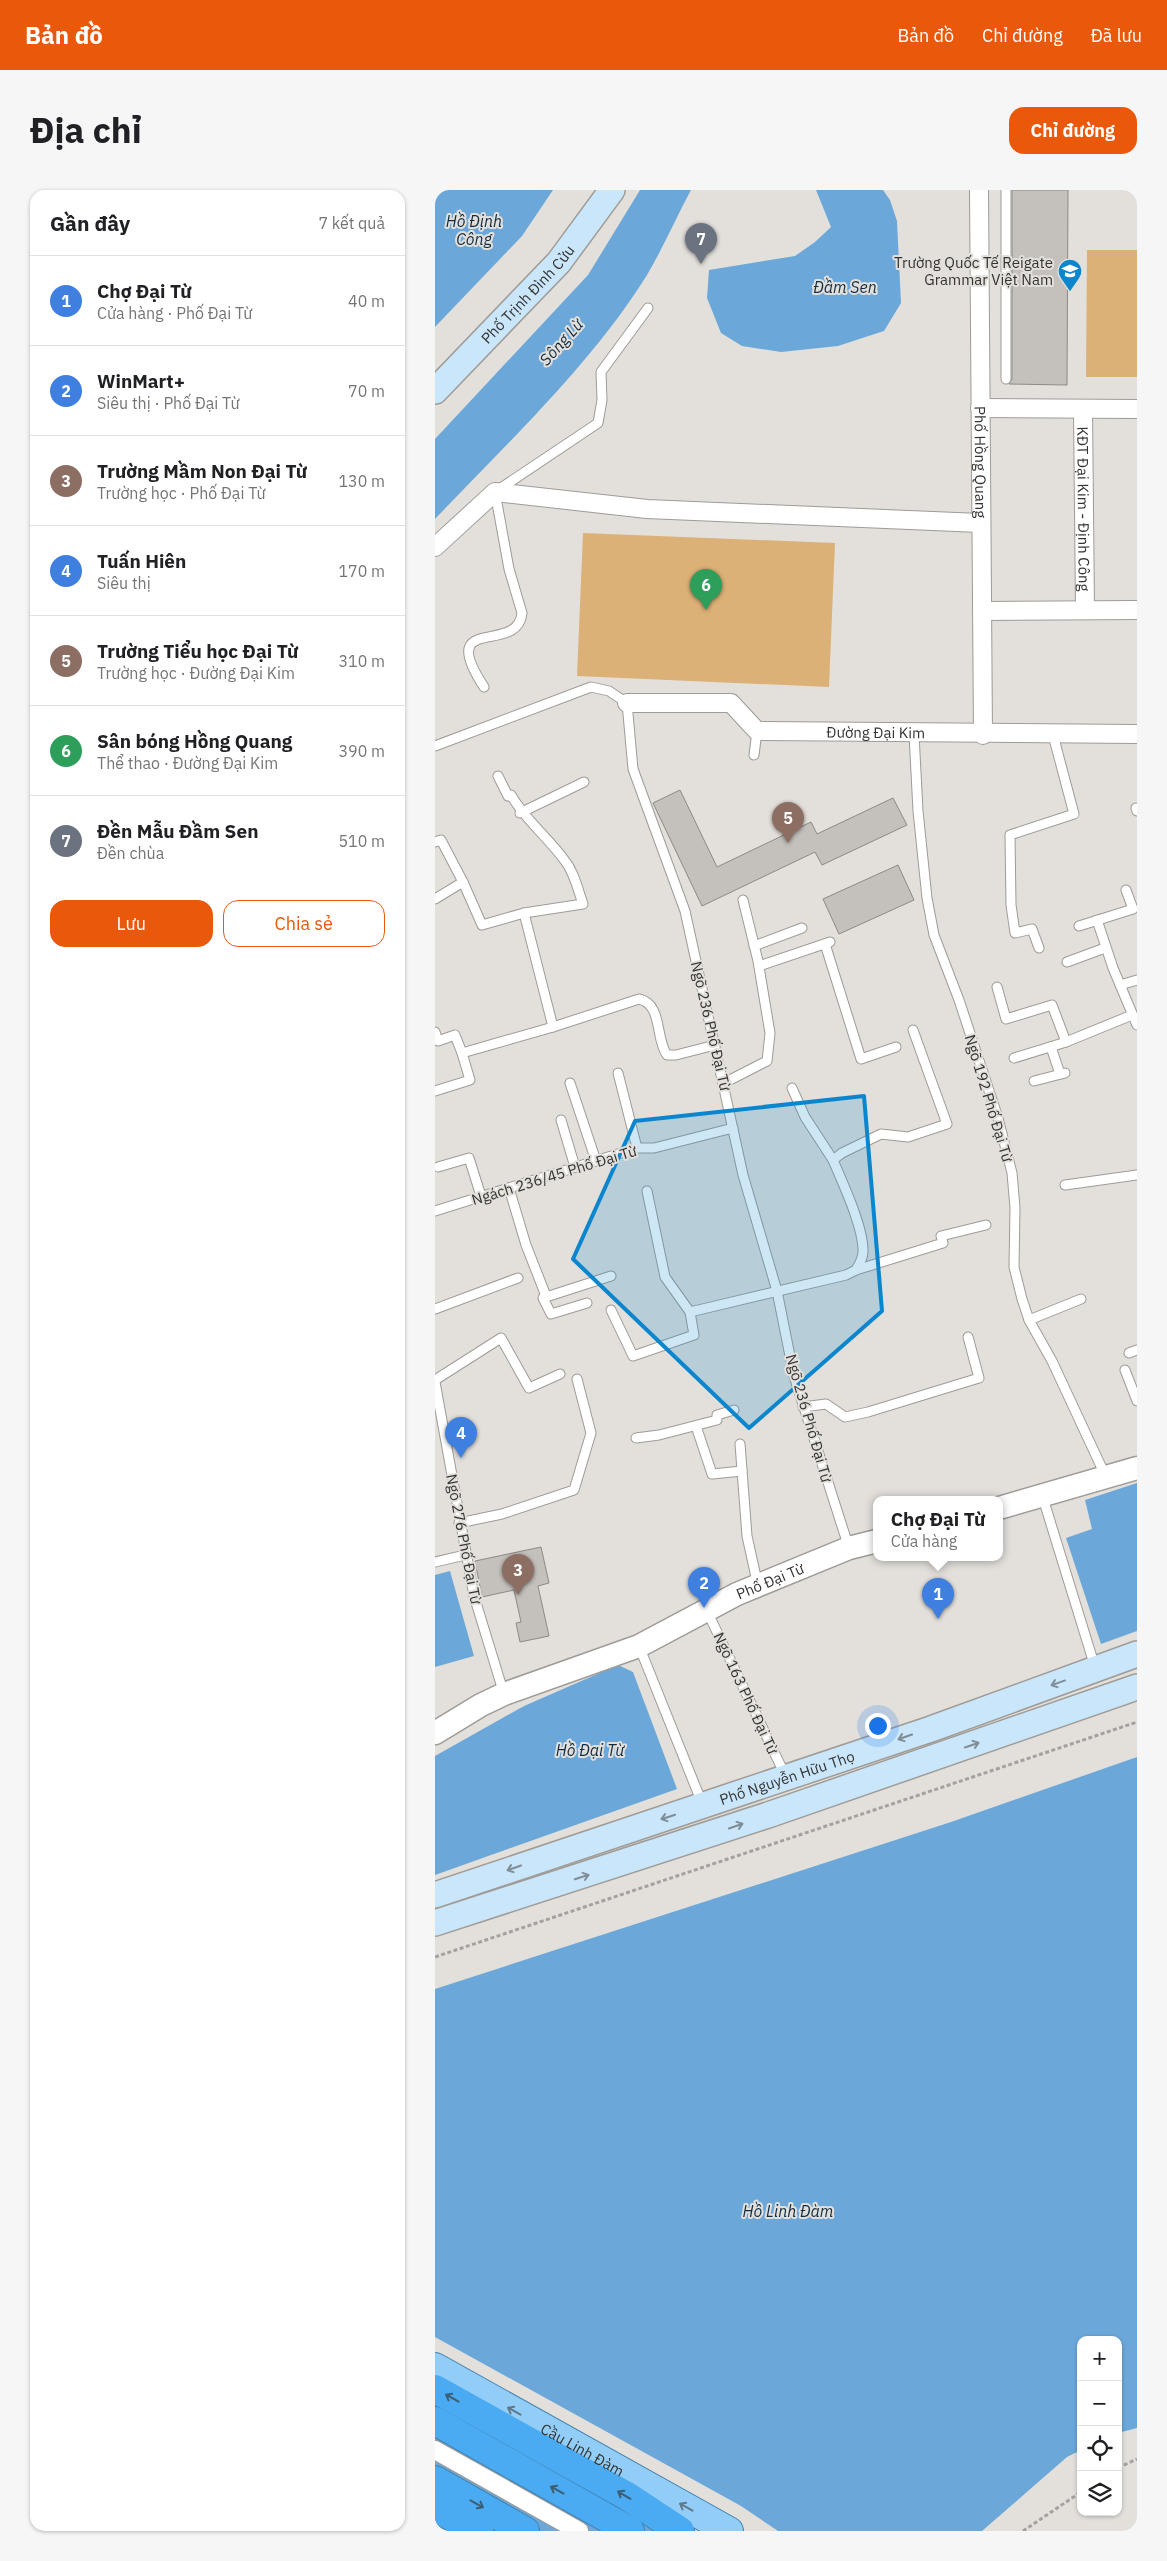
<!DOCTYPE html>
<html lang="vi">
<head>
<meta charset="utf-8">
<style>
  :root { --surface:#fff; --page:#f6f6f6; --text:#202124; --muted:#757577; --line:#e0e0e0; --accent:#ea580c }
  body { margin:0; font-family:"IBM Plex Sans",sans-serif; background:var(--page); color:var(--text) }
  .controls { position:absolute; right:15px; bottom:15px; display:grid; overflow:hidden; border-radius:10px; box-shadow:0 1px 4px #0004 }
  .controls button { width:45px; height:45px; display:grid; place-items:center; padding:0; border:0; border-bottom:1px solid var(--line); background:var(--surface); color:var(--text); font:25px sans-serif }
  .you { position:absolute; left:442px; top:1535px; width:18px; height:18px; margin:-12px; border:4px solid #fff; border-radius:50%; background:#1a73e8; box-shadow:0 0 0 8px #1a73e833 }
  .badge { display:grid; place-items:center; width:32px; height:32px; border-radius:50%; background:var(--accent); color:#fff; font-size:16px; font-weight:700 }
  .pin { position:absolute; translate:-50% -41px; filter:drop-shadow(0 1px 2px #0008) }
  .pin::after { content:''; position:absolute; top:26px; width:18px; height:15px; background:inherit; clip-path:polygon(0 0,100% 0,50% 100%) }
  .popup { position:absolute; left:438px; top:1306px; width:130px; height:65px; box-sizing:border-box; display:grid; place-content:center; border-radius:10px; background:var(--surface); filter:drop-shadow(0 1px 4px #0005); font-size:16px; white-space:nowrap; color:var(--muted) }
  .popup b { font-size:19px; color:var(--text) }
  .popup::after { content:''; position:absolute; left:50%; top:100%; margin-left:-10px; border:10px solid transparent; border-top-color:var(--surface) }
  .list { margin:0; padding:0; list-style:none }
  h2 { display:flex; justify-content:space-between; align-items:center; height:65px; margin:0; padding:0 20px; font-size:21px }
  h2 small { font-size:16px; font-weight:400; color:var(--muted) }
  .list li { display:grid; grid-template-columns:32px 1fr auto; gap:15px; align-items:center; box-sizing:border-box; height:90px; padding:0 20px; border-top:1px solid var(--line) }
  .list b { display:block; font-size:19px; white-space:nowrap }
  .list p { margin:0; font-size:16px; white-space:nowrap; color:var(--muted) }
  .list em { font-size:16px; font-style:normal; color:var(--muted) }
  .actions { display:flex; gap:10px; padding:15px 20px }
  .actions a { flex:1; padding:11px 0; border:1px solid var(--accent); border-radius:15px; text-align:center; font-size:18px; color:var(--accent) }
  .actions .main { background:var(--accent); color:#fff }
  .icon { flex:none; width:28px; height:28px; fill:none; stroke:currentColor; stroke-width:2; stroke-linecap:round; stroke-linejoin:round }
  .map { position:relative; flex:none; width:702px; height:2341px; overflow:hidden; border-radius:15px }
  header { display:flex; align-items:center; gap:30px; box-sizing:border-box; height:70px; padding:0 25px; background:var(--accent); color:#fff }
  header strong { font-size:24px }
  nav { display:flex; gap:28px; margin-inline-start:auto; font-size:18px }
  .intro { display:flex; align-items:center; justify-content:space-between; box-sizing:border-box; height:120px; padding:0 30px }
  h1 { margin:0; font-size:35px }
  .button { padding:12px 22px; border-radius:15px; background:var(--accent); color:#fff; font-size:18px; font-weight:700 }
  main { display:flex; gap:30px; padding:0 30px }
  aside { flex:1; background:var(--surface); border-radius:15px; box-shadow:0 1px 4px #0004 }
  .map>svg:first-child { display:block }
  .green { fill:#dcb177 }
  .water { fill:#6ba8d9 }
  .pier { fill:#e3e0dc }
  .building { fill:#c4c1bd; stroke:#8d8985 }
  .lines { fill:none; stroke-linecap:round; stroke-linejoin:round }
  .service-casing { stroke:#9f9b97; stroke-width:11 }
  .minor-casing { stroke:#9f9b97; stroke-width:20 }
  .tertiary-casing { stroke:#9f9b97; stroke-width:25 }
  .secondary-casing { stroke:#9f9b97; stroke-width:28 }
  .primary-casing { stroke:#4381af; stroke-width:30 }
  .motorway-casing { stroke:#4381af; stroke-width:30 }
  .path { stroke:#a4a19e; stroke-width:3; stroke-dasharray:4 2.5; stroke-linecap:butt }
  .service { stroke:#fff; stroke-width:9 }
  .minor { stroke:#fff; stroke-width:18 }
  .tertiary { stroke:#fff; stroke-width:22 }
  .secondary { stroke:#c9e6fb; stroke-width:25 }
  .primary { stroke:#92cdf7; stroke-width:28 }
  .motorway { stroke:#4aabf2; stroke-width:28 }
  .oneway { stroke:#7f8d96 }
  .oneway2 { stroke:#3c5e75 }
  .oneway3 { stroke:#5f798b }
  .marked { fill:#0b86ce; fill-opacity:0.2; stroke:#0b86ce; stroke-width:4; stroke-linejoin:round }
  .labels { text-anchor:middle; dominant-baseline:central; stroke-width:4; stroke-linejoin:round; paint-order:stroke }
  .poi-label { font-size:15px; fill:#353432; stroke:#e3e0dc; text-anchor:end }
  .street-label { font-size:15px; fill:#353432; stroke:#e3e0dc }
  .water-label { font-size:16px; font-style:italic; fill:#112c41; stroke:#e3e0dc }
</style>
</head>
<body>
<header>
<strong>Bản đồ</strong>
<nav><a>Bản đồ</a><a>Chỉ đường</a><a>Đã lưu</a></nav>
</header>
<div class="intro"><h1>Địa chỉ</h1><a class="button">Chỉ đường</a></div>
<main>
<aside>
<h2>Gần đây<small>7 kết quả</small></h2>
<ul class="list">
<li><span class="badge" style="background:#3f7fe0">1</span><div><b>Chợ Đại Từ</b><p>Cửa hàng · Phố Đại Từ</p></div><em>40 m</em></li>
<li><span class="badge" style="background:#3f7fe0">2</span><div><b>WinMart+</b><p>Siêu thị · Phố Đại Từ</p></div><em>70 m</em></li>
<li><span class="badge" style="background:#8d6e63">3</span><div><b>Trường Mầm Non Đại Từ</b><p>Trường học · Phố Đại Từ</p></div><em>130 m</em></li>
<li><span class="badge" style="background:#3f7fe0">4</span><div><b>Tuấn Hiên</b><p>Siêu thị</p></div><em>170 m</em></li>
<li><span class="badge" style="background:#8d6e63">5</span><div><b>Trường Tiểu học Đại Từ</b><p>Trường học · Đường Đại Kim</p></div><em>310 m</em></li>
<li><span class="badge" style="background:#2e9e5b">6</span><div><b>Sân bóng Hồng Quang</b><p>Thể thao · Đường Đại Kim</p></div><em>390 m</em></li>
<li><span class="badge" style="background:#6b7280">7</span><div><b>Đền Mẫu Đầm Sen</b><p>Đền chùa</p></div><em>510 m</em></li>
</ul>
<div class="actions"><a class="main">Lưu</a><a>Chia sẻ</a></div>
</aside>
<div class="map">
<svg width="702" height="2341" viewBox="0 0 702 2341">
  <rect width="100%" height="100%" fill="#e3e0dc"/>
  <g class="green">
    <polygon points="652,60 702,60 702,187 651,187"/>
    <polygon points="148,343 400,353 394,497 142,486"/>
  </g>
  <g class="water">
    <polygon points="0,0 118,0 87,46 0,137"/>
    <path d="M205,0H256C241,28 228,58 212,85C155,176 74,251 0,329V249L153,85Z"/>
    <polygon points="381,0 448,0 455,10 462,31 466,113 449,141 403,156 346,162 307,156 286,143 272,108 274,80 360,66 380,52 396,37"/>
    <polygon points="702,1293 702,1441 666,1454 631,1348 657,1339 650,1310"/>
    <polygon points="15,1381 39,1466 0,1477 0,1385"/>
    <polygon points="183,1475 198,1482 242,1599 0,1685 0,1566 89,1516"/>
    <polygon points="702,1567 702,2238 683,2243 683,2150 646,2150 646,2260 632,2267 547,2341 0,2341 0,1799 516,1632"/>
  </g>
  <polygon class="pier" points="0,2147 306,2316 343,2341 259,2341 154,2278 0,2192"/>
  <g class="building">
    <polygon points="577,0 633,0 632,195 574,194 577,189"/>
    <polygon points="245,600 282,677 376,632 382,644 458,608 472,635 387,675 380,662 267,716 218,613"/>
    <polygon points="463,675 479,710 404,744 388,709"/>
    <polygon points="106,1357 114,1393 103,1396 114,1446 85,1452 81,1433 86,1432 79,1400 47,1407 40,1371"/>
  </g>
  <g class="lines">
    <defs>
      <g id="service">
        <polyline points="571,0 571,189"/>
        <path d="M49,497C0,422 83,466 87,423L74,379L60,302L163,233L167,210L166,182L213,118"/>
        <polyline points="479,544 483,621 492,708 499,745 524,810 563,928 577,983 580,1018 579,1077 587,1109 594,1130 617,1171 671,1287"/>
        <polyline points="0,556 156,497 174,501 192,513 198,579 250,721 308,985 342,1101 359,1186 414,1358"/>
        <polyline points="319,565 322,541"/>
        <path d="M63,586L73,606L76,605C90,630 113,647 130,671C139,682 143,700 148,714L89,723"/>
        <polyline points="701,618 702,621"/>
        <polyline points="85,623 149,592"/>
        <path d="M0,652L6,650L28,692L47,735L89,723L118,837L204,809C228,814 220,849 232,865H241L280,855"/>
        <polyline points="0,709 28,692"/>
        <polyline points="662,730 678,778 702,835"/>
        <polyline points="644,736 698,719 691,700"/>
        <polyline points="390,754 426,869 461,857"/>
        <polyline points="319,756 367,738"/>
        <polyline points="604,758 597,739 580,743 576,715 575,645 639,624 618,545"/>
        <polyline points="632,772 670,758"/>
        <polyline points="324,776 395,752"/>
        <polyline points="685,795 702,790"/>
        <polyline points="562,797 571,829 617,815 631,852 697,825"/>
        <polyline points="0,842 3,851 20,845 27,863 118,837"/>
        <polyline points="616,857 625,884"/>
        <polyline points="579,868 631,852"/>
        <polyline points="183,883 202,958"/>
        <polyline points="599,891 630,883"/>
        <polyline points="135,893 161,971"/>
        <polyline points="289,893 332,871 335,843 323,771 308,710"/>
        <polyline points="357,898 370,927 398,970"/>
        <polyline points="0,901 35,890 27,863"/>
        <polyline points="126,930 140,977"/>
        <polyline points="3,977 34,968 46,1006"/>
        <polyline points="630,995 702,985"/>
        <polyline points="74,998 91,1055 111,1106"/>
        <polyline points="212,1001 230,1087 255,1122 411,1085 421,1080 508,1053 506,1046 551,1035"/>
        <polyline points="0,1021 202,958 219,958 298,938"/>
        <path d="M421,1080C424,1074 428,1069 428,1062C429,1038 408,994 398,970L407,963L446,944L473,947L512,934L478,840"/>
        <polyline points="152,1113 116,1124 108,1108 176,1086"/>
        <polyline points="0,1119 83,1088"/>
        <polyline points="176,1120 198,1166 259,1145 255,1122"/>
        <polyline points="594,1130 646,1109"/>
        <polyline points="694,1163 702,1160"/>
        <polyline points="690,1180 702,1211"/>
        <polyline points="0,1190 66,1148 94,1198 125,1184"/>
        <polyline points="0,1192 39,1406 69,1504"/>
        <polyline points="368,1217 391,1214 410,1227 433,1222 544,1188 533,1147"/>
        <polyline points="261,1236 277,1284 307,1281"/>
        <polyline points="201,1248 224,1245 282,1230 282,1225 299,1220"/>
        <polyline points="305,1254 312,1346 323,1396"/>
        <polyline points="607,1305 660,1477"/>
        <polyline points="24,1333 67,1324 139,1300 156,1243 142,1189"/>
        <polyline points="0,1372 30,1365"/>
        <polyline points="272,1421 350,1585"/>
        <polyline points="204,1456 267,1613"/>
      </g>
      <g id="minor">
        <path id="s1" d="M544,0L548,545"/>
        <polyline points="545,218 702,219"/>
        <path id="s2" d="M648,219L650,420"/>
        <polyline points="0,357 60,302 212,319 545,333"/>
        <polyline points="547,421 702,420"/>
        <path id="s3" d="M192,513H296L322,541L702,544"/>
        <polyline points="0,2260 144,2341"/>
      </g>
      <g id="tertiary">
        <polyline points="564,1318 702,1278"/>
        <path id="s4" d="M0,1543L46,1515L69,1504L204,1456L302,1404L414,1358L442,1351"/>
      </g>
      <g id="secondary">
        <path id="s5" d="M0,201L124,72L177,0"/>
        <path id="s6" d="M0,1705L496,1539L702,1464"/>
        <polyline points="0,1733 336,1624 702,1497"/>
      </g>
      <g id="primary">
        <path id="s7" d="M0,2177L294,2341"/>
      </g>
      <g id="motorway">
        <polyline points="0,2199 192,2306 245,2341"/>
        <polyline points="0,2231 195,2341"/>
        <polyline points="0,2290 90,2341"/>
        <polyline points="0,2318 44,2341"/>
      </g>
    </defs>
    <use href="#service" class="service-casing"/>
    <use href="#minor" class="minor-casing"/>
    <use href="#tertiary" class="tertiary-casing"/>
    <use href="#secondary" class="secondary-casing"/>
    <use href="#primary" class="primary-casing"/>
    <use href="#motorway" class="motorway-casing"/>
    <g class="path">
      <polyline points="0,1767 702,1532"/>
      <polyline points="683,2278 702,2269"/>
      <polyline points="588,2341 646,2302"/>
    </g>
    <use href="#service" class="service"/>
    <use href="#minor" class="minor"/>
    <use href="#tertiary" class="tertiary"/>
    <use href="#secondary" class="secondary"/>
    <use href="#primary" class="primary"/>
    <use href="#motorway" class="motorway"/>
  </g>
  <defs><path id="oneway-shaft" d="M-6 0H5M1.5-3L5.5 0L1.5 3" fill="none" stroke-width="1.6" stroke-linecap="round" stroke-linejoin="round" transform="scale(1.25)"/></defs>
  <g class="oneway">
    <use href="#oneway-shaft" transform="translate(623 1493) rotate(160)"/>
    <use href="#oneway-shaft" transform="translate(470 1547) rotate(161)"/>
    <use href="#oneway-shaft" transform="translate(537 1555) rotate(-19)"/>
    <use href="#oneway-shaft" transform="translate(233 1627) rotate(162)"/>
    <use href="#oneway-shaft" transform="translate(301 1636) rotate(-19)"/>
    <use href="#oneway-shaft" transform="translate(79 1678) rotate(161)"/>
    <use href="#oneway-shaft" transform="translate(147 1687) rotate(-18)"/>
  </g>
  <g class="oneway2">
    <use href="#oneway-shaft" transform="translate(17 2208) rotate(-151)"/>
    <use href="#oneway-shaft" transform="translate(122 2300) rotate(-151)"/>
    <use href="#oneway-shaft" transform="translate(189 2305) rotate(-149)"/>
    <use href="#oneway-shaft" transform="translate(42 2314) rotate(29)"/>
  </g>
  <g class="oneway3">
    <use href="#oneway-shaft" transform="translate(79 2221) rotate(-151)"/>
    <use href="#oneway-shaft" transform="translate(251 2317) rotate(-151)"/>
  </g>
  <path class="marked" d="M429,906L447,1121L314,1238L138,1069L200,931Z"/>
  <defs>
    <symbol id="school-pin" viewBox="-11 -11 22 30"><path d="M0 17L-7.5 6A9.5 9.5 0 1 1 7.5 6Z" fill="#0b86ce" stroke="#e3e0dc"/><path d="M0-5L7-2L0 1L-7-2ZM-4 1L0 2.5L4 1V4Q0 6-4 4Z" fill="#fff"/></symbol>
  </defs>
  <g fill-rule="evenodd">
    <use href="#school-pin" x="621" y="67" width="28" height="38"/>
  </g>
  <g class="labels">
    <g class="poi-label">
      <text x="618" y="72">Trường Quốc Tế Reigate<tspan x="618" dy="17">Grammar Việt Nam</tspan></text>
    </g>
    <g class="street-label">
      <text stroke="none"><textPath href="#s5" startOffset="134">Phố Trịnh Đình Cửu</textPath></text>
      <text stroke="none"><textPath href="#s1" startOffset="272">Phố Hồng Quang</textPath></text>
      <text stroke="none"><textPath href="#s2" startOffset="100">KĐT Đại Kim - Định Công</textPath></text>
      <text stroke="none"><textPath href="#s3" startOffset="261">Đường Đại Kim</textPath></text>
      <text transform="translate(276 836) rotate(77)">Ngõ 236 Phố Đại Từ</text>
      <text transform="translate(554 908) rotate(73)">Ngõ 192 Phố Đại Từ</text>
      <text transform="translate(119 985) rotate(-17)">Ngách 236/45 Phố Đại Từ</text>
      <text transform="translate(374 1228) rotate(74)">Ngõ 236 Phố Đại Từ</text>
      <text transform="translate(29 1349) rotate(79)">Ngõ 276 Phố Đại Từ</text>
      <text stroke="none"><textPath href="#s4" startOffset="369">Phố Đại Từ</textPath></text>
      <text transform="translate(311 1503) rotate(65)">Ngõ 163 Phố Đại Từ</text>
      <text stroke="none"><textPath href="#s6" startOffset="371">Phố Nguyễn Hữu Thọ</textPath></text>
      <text stroke="none"><textPath href="#s7" startOffset="169">Cầu Linh Đàm</textPath></text>
    </g>
    <g class="water-label">
      <text x="39" y="31">Hồ Định<tspan x="39" dy="18">Công</tspan></text>
      <text x="410" y="97">Đầm Sen</text>
      <text transform="translate(126 152) rotate(-48)">Sông Lừ</text>
      <text x="155" y="1560">Hồ Đại Từ</text>
      <text x="353" y="2021">Hồ Linh Đàm</text>
    </g>
  </g>
</svg>
<div class="controls">
<button>+</button>
<button>−</button>
<button><svg class="icon" aria-label="locate" viewBox="0 0 24 24"><circle cx="12" cy="12" r="6"/><path d="M12 2v4M12 18v4M2 12h4M18 12h4"/></svg></button>
<button><svg class="icon" aria-label="layers" viewBox="0 0 24 24"><path d="M12 4l9 5-9 5-9-5zM3 14l9 5 9-5"/></svg></button>
</div>
<div class="you"></div>
<div class="pin badge" style="left:503px;top:1429px;background:#3f7fe0">1</div>
<div class="popup"><b>Chợ Đại Từ</b>Cửa hàng</div>
<div class="pin badge" style="left:269px;top:1418px;background:#3f7fe0">2</div>
<div class="pin badge" style="left:83px;top:1405px;background:#8d6e63">3</div>
<div class="pin badge" style="left:26px;top:1268px;background:#3f7fe0">4</div>
<div class="pin badge" style="left:353px;top:653px;background:#8d6e63">5</div>
<div class="pin badge" style="left:271px;top:420px;background:#2e9e5b">6</div>
<div class="pin badge" style="left:266px;top:74px;background:#6b7280">7</div>
</div>
</main>
</body>
</html>
